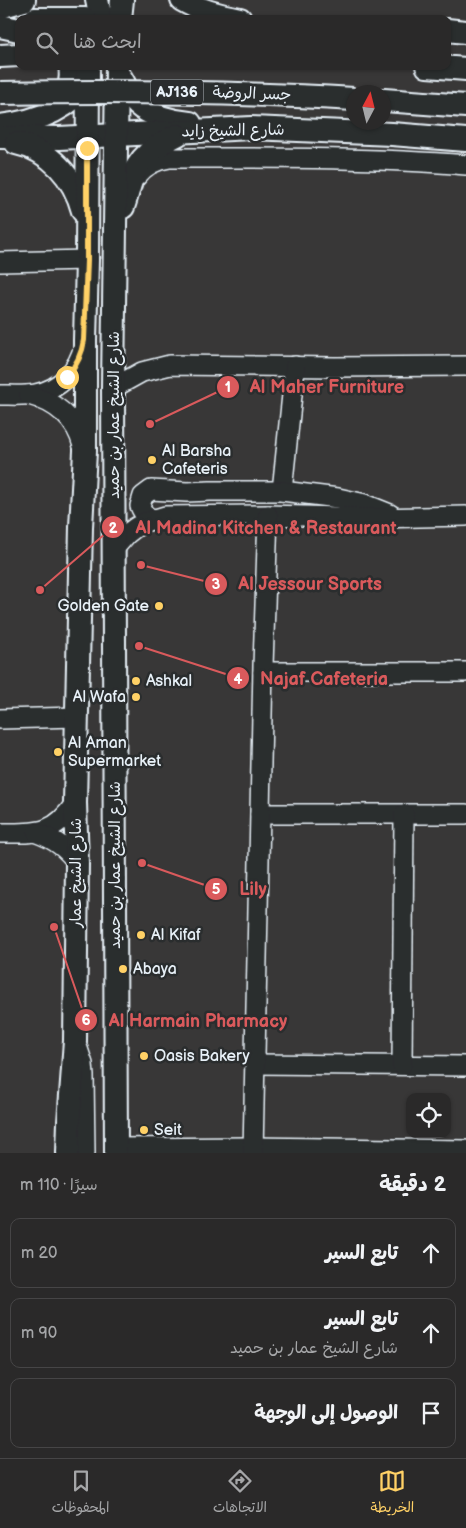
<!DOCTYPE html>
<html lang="ar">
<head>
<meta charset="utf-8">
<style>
  :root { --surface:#2a2929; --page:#363535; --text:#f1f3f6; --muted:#a5a6a8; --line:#464546; --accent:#ffd166 }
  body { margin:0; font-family:"Balsamiq Sans","Playpen Sans Arabic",sans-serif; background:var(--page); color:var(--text); direction:rtl }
  .controls { position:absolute; right:15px; bottom:15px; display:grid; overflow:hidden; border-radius:10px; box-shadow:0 1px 4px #0004 }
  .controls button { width:45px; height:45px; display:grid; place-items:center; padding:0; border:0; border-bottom:1px solid var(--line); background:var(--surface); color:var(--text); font:25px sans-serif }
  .compass { position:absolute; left:346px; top:85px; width:45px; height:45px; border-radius:50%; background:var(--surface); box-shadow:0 1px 4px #0004; rotate:7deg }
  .stop { position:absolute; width:15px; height:15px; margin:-11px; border:4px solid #ffd166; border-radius:50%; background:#fff }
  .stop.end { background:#ffd166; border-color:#fff; box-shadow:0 1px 5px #0008 }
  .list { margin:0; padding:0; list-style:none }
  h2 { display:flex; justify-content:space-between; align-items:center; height:65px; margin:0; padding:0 20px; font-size:21px }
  h2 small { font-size:16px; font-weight:400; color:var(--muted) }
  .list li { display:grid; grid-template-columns:32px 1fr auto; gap:15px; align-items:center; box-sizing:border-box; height:70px; margin:0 10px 10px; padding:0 10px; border:1px solid var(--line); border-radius:10px }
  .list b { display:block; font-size:19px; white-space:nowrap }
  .list p { margin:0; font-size:16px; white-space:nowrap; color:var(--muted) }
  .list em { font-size:16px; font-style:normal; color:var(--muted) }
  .icon { flex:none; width:28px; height:28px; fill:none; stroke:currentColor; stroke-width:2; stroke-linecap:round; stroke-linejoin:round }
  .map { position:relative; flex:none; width:466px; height:1153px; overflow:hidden; direction:ltr }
  .search { position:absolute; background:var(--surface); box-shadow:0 1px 4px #0004; left:15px; right:15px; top:15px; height:55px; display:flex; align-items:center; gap:12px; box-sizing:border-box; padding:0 18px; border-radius:10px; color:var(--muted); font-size:19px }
  .sheet { height:305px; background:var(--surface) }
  nav { display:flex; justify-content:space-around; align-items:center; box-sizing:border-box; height:70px; border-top:1px solid var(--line); background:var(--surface); font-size:14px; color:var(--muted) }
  nav a { display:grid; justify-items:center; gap:2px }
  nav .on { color:var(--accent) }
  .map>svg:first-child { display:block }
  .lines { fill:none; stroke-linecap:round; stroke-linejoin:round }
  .minor-casing { stroke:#e8f1f8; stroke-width:22 }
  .major-casing { stroke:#e8f1f8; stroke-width:26 }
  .minor { stroke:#2a2d2e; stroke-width:19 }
  .major { stroke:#2a2d2e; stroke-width:22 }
  .major-bridge-casing { stroke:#e8f1f8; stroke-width:26; stroke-linecap:butt }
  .major-bridge { stroke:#2a2d2e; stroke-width:22 }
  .route { stroke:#ffd166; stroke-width:6 }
  .poi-dot { fill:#ffd166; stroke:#2a2d2e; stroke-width:2 }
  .labels { text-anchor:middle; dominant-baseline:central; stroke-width:5; stroke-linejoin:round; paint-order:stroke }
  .shield { fill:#2a2d2e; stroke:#afb6bb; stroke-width:1 }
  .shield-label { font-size:15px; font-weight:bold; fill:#e8f1f8 }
  .street-label { font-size:16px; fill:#e8f1f8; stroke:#2a2d2e }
  .poi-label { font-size:16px; fill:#e8f1f8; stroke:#2a2d2e; text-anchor:start }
  .leader { fill:none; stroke:#da5a5c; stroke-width:2 }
  .callout-dot { fill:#da5a5c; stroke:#2a2d2e; stroke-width:2 }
  .mark-label { font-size:15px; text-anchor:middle; font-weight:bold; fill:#fff }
  .callout-label { font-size:18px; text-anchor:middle; font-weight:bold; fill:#da5a5c; stroke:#2a2d2e; stroke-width:5; stroke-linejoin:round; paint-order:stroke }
</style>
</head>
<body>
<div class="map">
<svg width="466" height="1153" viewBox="0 0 466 1153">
  <rect width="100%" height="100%" fill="#383737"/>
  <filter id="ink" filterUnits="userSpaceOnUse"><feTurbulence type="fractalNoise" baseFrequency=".02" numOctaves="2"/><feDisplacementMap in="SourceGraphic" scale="10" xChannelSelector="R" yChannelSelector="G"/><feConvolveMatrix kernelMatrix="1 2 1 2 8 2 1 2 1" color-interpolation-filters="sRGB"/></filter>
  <g filter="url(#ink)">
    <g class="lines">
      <defs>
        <g id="minor">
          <path d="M137,176C145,165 155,160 169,158C268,158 367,157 466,165"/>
          <polyline points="0,262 87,260"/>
          <polyline points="113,388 142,372 170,365 335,367 466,366"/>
          <path d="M0,395C11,395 24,396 35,394C60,390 79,369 84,345"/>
          <path d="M29,395C55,402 76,418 83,446"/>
          <polyline points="282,491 295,366"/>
          <path d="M155,519C147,518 143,514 140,506L143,496L151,490L187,492L210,491H282L338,498L365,504L390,514"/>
          <polyline points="113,550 127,534 136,527 145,522 165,516 268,515 374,518 466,516"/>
          <polyline points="263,672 466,672"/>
          <polyline points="0,719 78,717"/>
          <polyline points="260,814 466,814"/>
          <path d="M0,833C35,833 54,836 75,803"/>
          <path d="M37,833C54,839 67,848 77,863"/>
          <polyline points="78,1049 83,1064 84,1076 85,1153"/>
          <polyline points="256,1064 466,1066"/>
          <polyline points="402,1065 404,814"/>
          <polyline points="116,1148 253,1147 466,1150"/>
          <polyline points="253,1153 263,666 268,515"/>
        </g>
        <g id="major">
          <polyline points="97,0 101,19"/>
          <path d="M182,0C201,11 219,15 240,19"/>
          <polyline points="0,7 24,0"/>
          <polyline points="35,19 85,19"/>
          <polyline points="120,19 122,0"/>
          <polyline points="0,26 19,30"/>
          <polyline points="447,30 466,32"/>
          <polyline points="0,56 19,55"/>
          <polyline points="427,66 466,69"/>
          <path d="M121,78C126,87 131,98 138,105C150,116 175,122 190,123"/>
          <polyline points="384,100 466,106"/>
          <path d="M60,106C67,94 73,82 70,66"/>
          <path d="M0,126C34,122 68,111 88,82"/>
          <polyline points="0,137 59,138 251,128 392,134 466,140"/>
          <path d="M16,143C50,150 74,177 83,211"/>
          <path d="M123,207C126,199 128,190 131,181C138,157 155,146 177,135"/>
          <polyline points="68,1153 69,1122 75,1041 77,863 75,803 81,527 85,451 85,340 87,260 88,66"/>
          <polyline points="116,1153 113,388 117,66"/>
        </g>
      </defs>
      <use href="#minor" class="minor-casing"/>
      <use href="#major" class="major-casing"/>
      <use href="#minor" class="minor"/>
      <use href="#major" class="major"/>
      <defs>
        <path id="major-bridge" d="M0,93C118,91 236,92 354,99"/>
      </defs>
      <use href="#major-bridge" class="major-bridge-casing"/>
      <use href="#major-bridge" class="major-bridge"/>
    </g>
  </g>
  <g class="lines" filter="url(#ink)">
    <path class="route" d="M67,377C76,366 82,355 84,340L87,260V148"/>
  </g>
  <g class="poi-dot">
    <circle cx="152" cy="460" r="5"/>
    <circle cx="159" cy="606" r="5"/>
    <circle cx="136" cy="681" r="5"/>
    <circle cx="136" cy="697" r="5"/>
    <circle cx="58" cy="752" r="5"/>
    <circle cx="141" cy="935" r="5"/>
    <circle cx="123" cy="969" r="5"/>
    <circle cx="144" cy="1056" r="5"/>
    <circle cx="144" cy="1130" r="5"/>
  </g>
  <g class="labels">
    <rect class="shield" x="151" y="79.5" width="52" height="25" rx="4"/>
    <g class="shield-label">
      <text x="177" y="92">AJ136</text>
    </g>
    <g class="street-label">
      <text transform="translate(252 94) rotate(2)">جسر الروضة</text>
      <text transform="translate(233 131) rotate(-1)">شارع الشيخ زايد</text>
      <text transform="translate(114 415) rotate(-90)">شارع الشيخ عمار بن حميد</text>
      <text transform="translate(115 865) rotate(-90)">شارع الشيخ عمار بن حميد</text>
      <text transform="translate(76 873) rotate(-90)">شارع الشيخ عمار</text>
    </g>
    <g class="poi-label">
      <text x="162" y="451">Al Barsha<tspan x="162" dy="18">Cafeteris</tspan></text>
      <text x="149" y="606" text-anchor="end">Golden Gate</text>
      <text x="146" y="681">Ashkal</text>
      <text x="126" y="697" text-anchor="end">Al Wafa</text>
      <text x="68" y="743">Al Aman<tspan x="68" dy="18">Supermarket</tspan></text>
      <text x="151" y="935">Al Kifaf</text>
      <text x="133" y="969">Abaya</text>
      <text x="154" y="1056">Oasis Bakery</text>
      <text x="154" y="1130">Seit</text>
    </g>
  </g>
  <path class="leader" d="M150 424L228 387M40 590L113 527M141 565L216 584M139 646L238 678M142 863L216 889M54 927L86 1020"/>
  <g class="callout-dot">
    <circle cx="150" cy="424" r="5"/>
    <circle cx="40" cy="590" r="5"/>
    <circle cx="141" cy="565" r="5"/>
    <circle cx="139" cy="646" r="5"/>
    <circle cx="142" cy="863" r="5"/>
    <circle cx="54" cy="927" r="5"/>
    <circle cx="228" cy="387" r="12"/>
    <circle cx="113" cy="527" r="12"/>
    <circle cx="216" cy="584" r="12"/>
    <circle cx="238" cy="678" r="12"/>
    <circle cx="216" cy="889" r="12"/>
    <circle cx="86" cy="1020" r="12"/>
  </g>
  <g class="mark-label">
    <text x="228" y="392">1</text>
    <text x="113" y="533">2</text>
    <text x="216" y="589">3</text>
    <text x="238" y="684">4</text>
    <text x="216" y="894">5</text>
    <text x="86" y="1025">6</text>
  </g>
  <g class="callout-label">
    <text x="327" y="393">Al Maher Furniture</text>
    <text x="266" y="534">Al Madina Kitchen &amp; Restaurant</text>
    <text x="310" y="590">Al Jessour Sports</text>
    <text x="324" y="685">Najaf Cafeteria</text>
    <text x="253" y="895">Lily</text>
    <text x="198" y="1027">Al Harmain Pharmacy</text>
  </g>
</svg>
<div class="controls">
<button><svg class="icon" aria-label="locate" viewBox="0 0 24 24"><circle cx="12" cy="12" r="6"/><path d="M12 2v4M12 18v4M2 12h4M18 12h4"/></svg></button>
</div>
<svg class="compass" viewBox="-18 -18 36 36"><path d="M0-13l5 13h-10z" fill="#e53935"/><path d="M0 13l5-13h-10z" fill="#a5a6a8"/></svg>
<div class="stop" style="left:67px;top:377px"></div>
<div class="stop end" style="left:87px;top:148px"></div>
<div class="search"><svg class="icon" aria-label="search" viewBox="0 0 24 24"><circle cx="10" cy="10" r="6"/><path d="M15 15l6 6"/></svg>ابحث هنا</div>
</div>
<section class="sheet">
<h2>2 دقيقة<small>سيرًا · 110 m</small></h2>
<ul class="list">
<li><svg class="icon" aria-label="ahead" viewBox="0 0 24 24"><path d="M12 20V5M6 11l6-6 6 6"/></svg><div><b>تابع السير</b></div><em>20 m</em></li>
<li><svg class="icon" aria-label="ahead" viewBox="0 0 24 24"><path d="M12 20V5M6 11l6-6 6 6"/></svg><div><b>تابع السير</b><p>شارع الشيخ عمار بن حميد</p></div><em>90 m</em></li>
<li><svg class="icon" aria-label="arrive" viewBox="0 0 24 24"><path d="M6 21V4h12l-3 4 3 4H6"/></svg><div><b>الوصول إلى الوجهة</b></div></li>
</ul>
</section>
<nav>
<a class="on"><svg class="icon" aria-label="map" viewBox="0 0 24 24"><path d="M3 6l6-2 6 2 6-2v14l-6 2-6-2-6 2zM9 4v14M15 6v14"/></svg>الخريطة</a>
<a><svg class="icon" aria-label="directions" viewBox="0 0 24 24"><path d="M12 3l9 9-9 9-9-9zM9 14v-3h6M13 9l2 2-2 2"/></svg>الاتجاهات</a>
<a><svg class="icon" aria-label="saved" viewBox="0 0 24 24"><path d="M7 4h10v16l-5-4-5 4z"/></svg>المحفوظات</a>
</nav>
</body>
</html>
